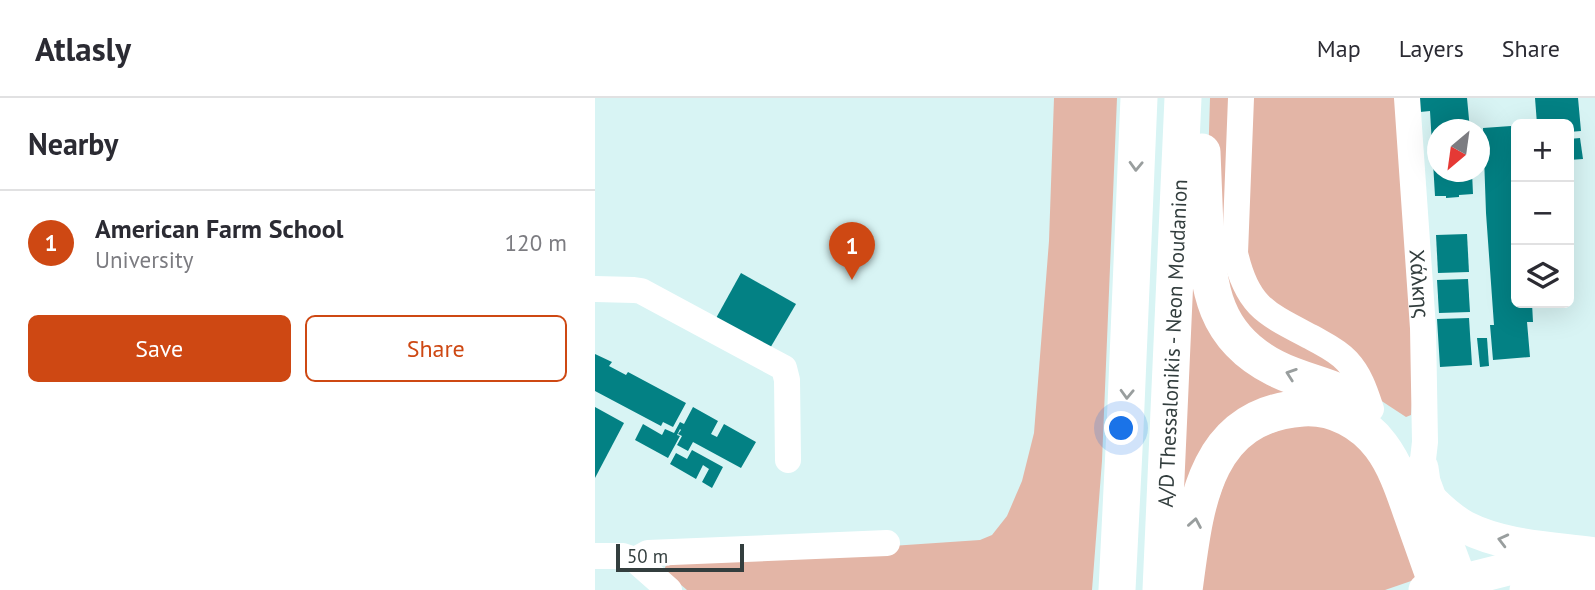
<!DOCTYPE html>
<html lang="en">
<head>
<meta charset="utf-8">
<style>
  :root { --surface:#fff; --page:#f2f2f3; --text:#2b2b33; --muted:#7c7c81; --line:#e1e1e2; --accent:#ce4813 }
  body { margin:0; font-family:"PT Sans",sans-serif; background:var(--page); color:var(--text) }
  .controls { position:absolute; right:21px; top:21px; display:grid; overflow:hidden; border-radius:10px; box-shadow:0 7px 28px #0002 }
  .controls button { width:63px; height:63px; display:grid; place-items:center; padding:0; border:0; border-bottom:2px solid var(--line); background:var(--surface); color:var(--text); font:35px sans-serif }
  .compass { position:absolute; left:832px; top:21px; width:63px; height:63px; border-radius:50%; background:var(--surface); box-shadow:0 7px 28px #0002; rotate:209deg }
  .scale { position:absolute; left:21px; bottom:18px; width:128px; box-sizing:border-box; padding-left:7px; border:4px solid #333e3e; border-top:0; font-size:19px; line-height:24px; white-space:nowrap; color:#333e3e; -webkit-text-stroke:5px #fff; paint-order:stroke }
  .you { position:absolute; left:527px; top:331px; width:24px; height:24px; margin:-18px; border:5px solid #fff; border-radius:50%; background:#1a73e8; box-shadow:0 0 0 10px #1a73e833 }
  .badge { display:grid; place-items:center; width:46px; height:46px; border-radius:50%; background:var(--accent); color:#fff; font-size:23px; font-weight:700 }
  .pin { position:absolute; translate:-50% -58px; filter:drop-shadow(0 2px 4px #0008) }
  .pin::after { content:''; position:absolute; top:37px; width:24px; height:21px; background:inherit; clip-path:polygon(0 0,100% 0,50% 100%) }
  .list { margin:0; padding:0; list-style:none }
  h2 { display:flex; justify-content:space-between; align-items:center; height:91px; margin:0; padding:0 28px; font-size:30px }
  h2 small { font-size:23px; font-weight:400; color:var(--muted) }
  .list li { display:grid; grid-template-columns:46px 1fr auto; gap:21px; align-items:center; box-sizing:border-box; height:105px; padding:0 28px; border-top:2px solid var(--line) }
  .list b { display:block; font-size:26px; white-space:nowrap }
  .list p { margin:0; font-size:23px; white-space:nowrap; color:var(--muted) }
  .list em { font-size:23px; font-style:normal; color:var(--muted) }
  .actions { display:flex; gap:14px; padding:21px 28px }
  .actions a { flex:1; padding:16px 0; border:2px solid var(--accent); border-radius:10px; text-align:center; font-size:24px; color:var(--accent) }
  .actions .main { background:var(--accent); color:#fff }
  .icon { flex:none; width:38px; height:38px; fill:none; stroke:currentColor; stroke-width:2; stroke-linecap:round; stroke-linejoin:round }
  .map { position:relative; flex:none; width:1000px; height:492px; overflow:hidden }
  header { display:flex; align-items:center; gap:42px; box-sizing:border-box; height:98px; padding:0 35px; background:var(--surface); border-bottom:2px solid var(--line) }
  header strong { font-size:33px }
  nav { display:flex; gap:38px; margin-inline-start:auto; font-size:24px }
  main { display:flex }
  aside { flex:1; background:var(--surface) }
  .map>svg:first-child { display:block }
  .green { fill:#e3b5a6 }
  .building { fill:#038184 }
  .lines { fill:none; stroke-linecap:round; stroke-linejoin:round }
  .minor { stroke:#fff; stroke-width:26 }
  .major { stroke:#fff; stroke-width:33 }
  .highway { stroke:#fff; stroke-width:37 }
  .oneway { stroke:#999e9e }
  .labels { text-anchor:middle; dominant-baseline:central; stroke-width:7; stroke-linejoin:round; paint-order:stroke }
  .street-label { font-size:21px; fill:#333e3e; stroke:#fff }
</style>
</head>
<body>
<header>
<strong>Atlasly</strong>
<nav><a>Map</a><a>Layers</a><a>Share</a></nav>
</header>
<main>
<aside>
<h2>Nearby<small></small></h2>
<ul class="list">
<li><span class="badge">1</span><div><b>American Farm School</b><p>University</p></div><em>120 m</em></li>
</ul>
<div class="actions"><a class="main">Save</a><a>Share</a></div>
</aside>
<div class="map">
<svg width="1000" height="492" viewBox="0 0 1000 492">
  <rect width="100%" height="100%" fill="#d8f4f4"/>
  <g class="green">
    <polygon points="459,0 522,0 507,363 497,492 92,492 71,474 70,469 76,463 385,442 397,437 412,418 427,383 439,335 454,143"/>
    <polygon points="615,0 639,0 636,163 763,283 681,258 630,209 613,66"/>
    <polygon points="652,0 801,0 821,260 816,317 811,319 782,300 667,196 647,151"/>
    <polygon points="596,122 603,184 733,297 670,303 582,451"/>
    <polygon points="717,320 748,332 787,371 821,475 819,482 790,492 597,492 598,475 642,348"/>
  </g>
  <g class="building">
    <polygon points="824,0 872,0 875,32 842,32 842,74 877,74 878,96 864,97 864,99 851,100 851,98 840,98 835,13 825,14"/>
    <polygon points="940,0 983,0 986,33 974,34 974,26 942,26"/>
    <polygon points="916,28 921,93 921,205 937,205 938,224 932,224 935,259 898,262 895,227 899,227 891,115 888,30"/>
    <polygon points="985,40 988,61 974,62 974,41"/>
    <polygon points="872,136 874,174 843,175 841,137"/>
    <polygon points="146,175 201,206 174,252 120,222"/>
    <polygon points="873,181 875,214 844,215 842,182"/>
    <polygon points="874,220 877,267 845,269 842,221"/>
    <polygon points="882,240 892,240 894,268 885,269"/>
    <polygon points="0,256 17,264 14,268 31,277 33,274 91,305 78,329 68,324 66,328 0,293"/>
    <polygon points="0,309 29,325 0,380"/>
    <polygon points="98,309 123,323 116,336 122,339 129,326 161,344 146,370 98,344 93,353 82,347 87,338 83,336 86,332 85,331 82,337 85,338 73,360 40,342 48,326 67,337 70,331 79,335 85,324 89,326"/>
    <polygon points="97,352 128,369 117,390 107,384 114,371 108,367 101,381 75,366 81,355 92,361"/>
  </g>
  <g class="lines">
    <g class="minor">
      <path d="M646,0L640,155C652,208 670,215 716,239C728,246 742,252 752,263C765,277 770,293 776,311"/>
      <path id="s1" d="M812,0L828,230L830,344L827,370"/>
      <polyline points="0,191 39,192 46,193 189,270 192,282 193,362"/>
      <polyline points="0,458 28,458 40,462 74,492"/>
      <polyline points="40,462 53,455 292,445"/>
    </g>
    <g class="major">
      <polyline points="827,370 829,384 869,492"/>
      <path d="M836,402C846,412 857,422 870,429C909,449 958,450 1000,456"/>
      <polyline points="830,492 921,469 967,462"/>
      <polyline points="931,492 1000,482"/>
    </g>
    <g class="highway">
      <path d="M607,54C608,80 609,105 610,130C613,191 619,239 680,270C707,284 738,288 765,304"/>
      <polyline points="522,492 530,331 544,0"/>
      <path id="s2" d="M566,492L588,0"/>
      <path d="M589,492C600,413 606,317 708,310C739,308 768,324 786,348C801,368 809,393 817,416C826,442 835,467 844,492"/>
    </g>
  </g>
  <defs><path id="oneway-chevron" d="M-2-3.5L2.5 0L-2 3.5" fill="none" stroke-width="1.6" stroke-linecap="round" stroke-linejoin="round" transform="scale(1.75)"/></defs>
  <g class="oneway">
    <use href="#oneway-chevron" transform="translate(541 68) rotate(92)"/>
    <use href="#oneway-chevron" transform="translate(696 276) rotate(-161)"/>
    <use href="#oneway-chevron" transform="translate(532 296) rotate(92)"/>
    <use href="#oneway-chevron" transform="translate(600 425) rotate(-80)"/>
    <use href="#oneway-chevron" transform="translate(908 442) rotate(-166)"/>
  </g>
  <g class="labels">
    <g class="street-label">
      <text stroke="none"><textPath href="#s1" startOffset="186">Χάλκης</textPath></text>
      <text stroke="none"><textPath href="#s2" startOffset="247">A/D Thessalonikis - Neon Moudanion</textPath></text>
    </g>
  </g>
</svg>
<div class="controls">
<button>+</button>
<button>−</button>
<button><svg class="icon" aria-label="layers" viewBox="0 0 24 24"><path d="M12 4l9 5-9 5-9-5zM3 14l9 5 9-5"/></svg></button>
</div>
<svg class="compass" viewBox="-18 -18 36 36"><path d="M0-13l5 13h-10z" fill="#e53935"/><path d="M0 13l5-13h-10z" fill="#7c7c81"/></svg>
<div class="scale">50 m</div>
<div class="you"></div>
<div class="pin badge" style="left:257px;top:182px">1</div>
</div>
</main>
</body>
</html>
